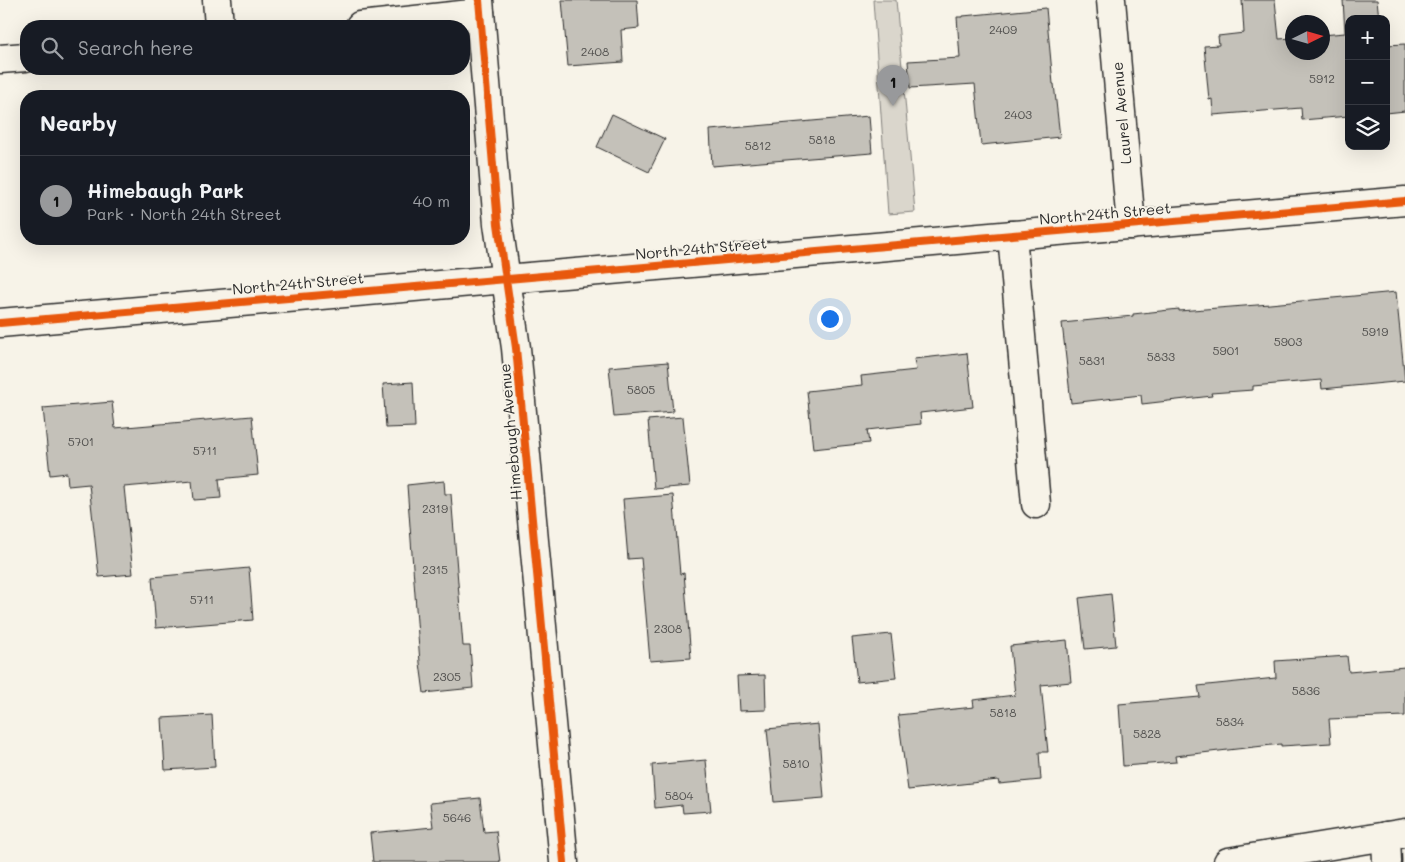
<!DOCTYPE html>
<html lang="en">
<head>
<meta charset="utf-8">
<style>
  :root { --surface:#171b24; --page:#20242c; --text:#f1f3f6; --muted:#9ea1a6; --line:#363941; --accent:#98999b }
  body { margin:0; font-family:Mali,sans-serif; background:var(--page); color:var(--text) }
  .controls { position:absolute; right:15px; top:15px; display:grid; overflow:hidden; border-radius:10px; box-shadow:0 5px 20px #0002 }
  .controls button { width:45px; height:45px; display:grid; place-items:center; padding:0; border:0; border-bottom:1px solid var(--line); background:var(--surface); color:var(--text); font:25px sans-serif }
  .compass { position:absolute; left:1285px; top:15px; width:45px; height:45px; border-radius:50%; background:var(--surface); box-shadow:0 5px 20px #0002; rotate:85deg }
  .you { position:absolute; left:829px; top:318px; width:18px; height:18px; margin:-12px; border:4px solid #fff; border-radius:50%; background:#1a73e8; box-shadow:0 0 0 8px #1a73e833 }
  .badge { display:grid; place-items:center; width:32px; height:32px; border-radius:50%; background:var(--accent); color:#111; font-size:16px; font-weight:700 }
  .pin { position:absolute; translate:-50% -41px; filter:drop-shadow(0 1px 2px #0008) }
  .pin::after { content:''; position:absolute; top:26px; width:18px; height:15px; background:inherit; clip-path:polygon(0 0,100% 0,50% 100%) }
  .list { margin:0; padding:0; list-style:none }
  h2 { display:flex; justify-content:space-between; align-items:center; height:65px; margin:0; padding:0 20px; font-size:21px }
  h2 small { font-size:16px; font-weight:400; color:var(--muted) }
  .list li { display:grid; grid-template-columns:32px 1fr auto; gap:15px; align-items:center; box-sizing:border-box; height:90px; padding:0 20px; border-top:1px solid var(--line) }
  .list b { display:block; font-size:19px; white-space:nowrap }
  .list p { margin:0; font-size:16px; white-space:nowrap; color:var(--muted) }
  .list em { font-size:16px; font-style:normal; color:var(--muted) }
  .icon { flex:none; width:28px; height:28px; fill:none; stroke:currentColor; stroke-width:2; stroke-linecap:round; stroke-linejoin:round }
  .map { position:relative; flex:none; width:1405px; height:862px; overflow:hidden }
  .search { position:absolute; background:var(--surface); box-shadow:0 5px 20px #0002; left:20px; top:20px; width:450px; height:55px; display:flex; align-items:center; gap:12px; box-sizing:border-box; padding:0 18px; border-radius:20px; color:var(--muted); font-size:19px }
  .panel { position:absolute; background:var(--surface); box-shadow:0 5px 20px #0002; left:20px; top:90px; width:450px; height:155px; border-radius:20px }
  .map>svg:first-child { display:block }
  .green { fill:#dad6cc; stroke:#82807c }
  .building { fill:#c4c1b9; stroke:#2b2b2b }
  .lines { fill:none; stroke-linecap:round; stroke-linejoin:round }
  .minor-casing { stroke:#2b2b2b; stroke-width:31 }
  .minor { stroke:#f7f3e8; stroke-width:28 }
  .cycleway-casing { stroke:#f7f3e8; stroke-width:11 }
  .cycleway { stroke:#e8590c; stroke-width:8 }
  .labels { text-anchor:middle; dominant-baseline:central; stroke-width:4; stroke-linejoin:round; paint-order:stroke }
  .number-label { font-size:12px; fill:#51504e }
  .street-label { font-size:15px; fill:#2b2b2b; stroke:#f7f3e8 }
</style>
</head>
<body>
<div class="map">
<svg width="1405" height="862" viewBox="0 0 1405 862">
  <rect width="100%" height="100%" fill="#f7f3e8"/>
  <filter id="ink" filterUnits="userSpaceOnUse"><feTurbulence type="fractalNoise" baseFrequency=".02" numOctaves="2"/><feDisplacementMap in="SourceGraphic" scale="10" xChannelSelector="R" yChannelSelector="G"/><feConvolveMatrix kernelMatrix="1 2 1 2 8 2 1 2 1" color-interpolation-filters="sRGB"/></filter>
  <g filter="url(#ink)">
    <polygon class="green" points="873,0 896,0 915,212 888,214"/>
    <g class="building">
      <polygon points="562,0 637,0 639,28 621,30 623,62 568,66"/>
      <polygon points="1242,0 1275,0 1279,39 1292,38 1292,52 1322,52 1322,35 1345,33 1343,0 1377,0 1379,19 1349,19 1349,116 1302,120 1301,108 1213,115 1212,99 1209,100 1204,46 1219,45 1218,36 1244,33"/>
      <polygon points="1046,8 1053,84 1054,84 1060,137 981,145 975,84 910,88 908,61 960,58 957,17 963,17 963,16"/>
      <polygon points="1405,44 1405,111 1386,113 1386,45"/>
      <polygon points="612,114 665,139 649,172 597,147"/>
      <polygon points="869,116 872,153 712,166 710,130"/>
      <polygon points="1396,292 1405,381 1322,389 1321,380 1253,386 1253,390 1211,393 1212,396 1142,404 1141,395 1071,403 1062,323 1133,316 1133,314 1179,309 1179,311 1270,304"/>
      <polygon points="967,353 973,407 920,413 921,424 867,430 869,443 813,449 807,391 862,385 861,376 916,370 914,359"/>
      <polygon points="668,362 673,412 614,417 609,367"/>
      <polygon points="413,382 415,427 386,428 383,384"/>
      <polygon points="112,402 115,428 252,416 258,475 219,479 221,498 194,500 192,481 124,487 133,574 99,577 89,484 68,486 67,473 50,475 43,408"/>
      <polygon points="683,417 690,486 654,489 648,420"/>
      <polygon points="444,481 445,494 451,494 463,646 470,646 473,688 424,693 420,663 407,485"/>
      <polygon points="673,495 680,574 684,573 691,658 650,661 641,558 628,559 623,499"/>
      <polygon points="249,568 253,620 156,628 152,577"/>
      <polygon points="1111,594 1116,646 1085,649 1079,598"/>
      <polygon points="891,634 896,678 857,682 852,638"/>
      <polygon points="1067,640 1071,682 1041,685 1048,752 1039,752 1041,780 999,784 998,780 908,790 898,715 974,707 973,700 1015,695 1010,646"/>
      <polygon points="1347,656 1349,672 1405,667 1405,716 1329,719 1331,743 1281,746 1281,744 1175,756 1176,762 1123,766 1119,704 1200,697 1198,686 1276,678 1275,661"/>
      <polygon points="765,675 766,710 739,711 737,676"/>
      <polygon points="212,715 215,767 165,770 162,718"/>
      <polygon points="818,724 824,798 774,802 767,729"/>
      <polygon points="706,760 711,811 683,813 682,805 655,808 652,765"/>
      <polygon points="480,798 484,832 496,831 500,862 373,862 370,833 433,827 430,803"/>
    </g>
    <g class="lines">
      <defs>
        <g id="minor">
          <polyline points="217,0 219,26"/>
          <polyline points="479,0 498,224 516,348 564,862"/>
          <polyline points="1111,0 1131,225"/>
          <polyline points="360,26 480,13"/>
          <polyline points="0,59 26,57"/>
          <polyline points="1012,235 1036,504"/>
          <polyline points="0,323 1405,201"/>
          <polyline points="1386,836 1387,862"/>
          <polyline points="1228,862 1405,833"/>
        </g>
      </defs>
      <use href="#minor" class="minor-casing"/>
      <use href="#minor" class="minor"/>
      <defs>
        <g id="cycleway">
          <polyline points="479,0 498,224 516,348 564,862"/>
          <polyline points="0,323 1405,201"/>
        </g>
      </defs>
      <use href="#cycleway" class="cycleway-casing"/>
      <use href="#cycleway" class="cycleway"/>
    </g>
  </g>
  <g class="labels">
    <g class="number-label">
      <text x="1003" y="29">2409</text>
      <text x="595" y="51">2408</text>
      <text x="1322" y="78">5912</text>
      <text x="1018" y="114">2403</text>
      <text x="822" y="139">5818</text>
      <text x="758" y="145">5812</text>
      <text x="1375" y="331">5919</text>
      <text x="1288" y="341">5903</text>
      <text x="1226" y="350">5901</text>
      <text x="1161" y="356">5833</text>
      <text x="1092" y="360">5831</text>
      <text x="641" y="389">5805</text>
      <text x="81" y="441">5701</text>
      <text x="205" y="450">5711</text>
      <text x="435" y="508">2319</text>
      <text x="435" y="569">2315</text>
      <text x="202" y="599">5711</text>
      <text x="668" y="628">2308</text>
      <text x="447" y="676">2305</text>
      <text x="1306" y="690">5836</text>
      <text x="1003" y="712">5818</text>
      <text x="1230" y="721">5834</text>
      <text x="1147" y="733">5828</text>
      <text x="796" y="763">5810</text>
      <text x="679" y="795">5804</text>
      <text x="457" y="817">5646</text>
    </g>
    <g class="street-label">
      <text transform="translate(1121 113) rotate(-95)">Laurel Avenue</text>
      <text transform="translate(1105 213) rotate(-5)">North 24th Street</text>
      <text transform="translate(701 248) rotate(-5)">North 24th Street</text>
      <text transform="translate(298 283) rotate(-5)">North 24th Street</text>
      <text transform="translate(510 432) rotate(-95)">Himebaugh Avenue</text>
    </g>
  </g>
</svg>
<div class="controls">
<button>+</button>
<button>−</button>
<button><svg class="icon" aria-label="layers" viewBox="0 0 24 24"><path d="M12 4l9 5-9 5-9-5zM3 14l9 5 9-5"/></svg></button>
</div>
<svg class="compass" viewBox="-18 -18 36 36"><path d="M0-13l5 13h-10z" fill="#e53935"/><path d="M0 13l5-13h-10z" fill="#9ea1a6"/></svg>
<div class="you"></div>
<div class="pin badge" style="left:893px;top:106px">1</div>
<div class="search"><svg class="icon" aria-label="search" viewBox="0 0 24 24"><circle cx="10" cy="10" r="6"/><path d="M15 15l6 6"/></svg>Search here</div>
<section class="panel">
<h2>Nearby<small></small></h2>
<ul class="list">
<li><span class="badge">1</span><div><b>Himebaugh Park</b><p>Park · North 24th Street</p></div><em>40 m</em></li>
</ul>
</section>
</div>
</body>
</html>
